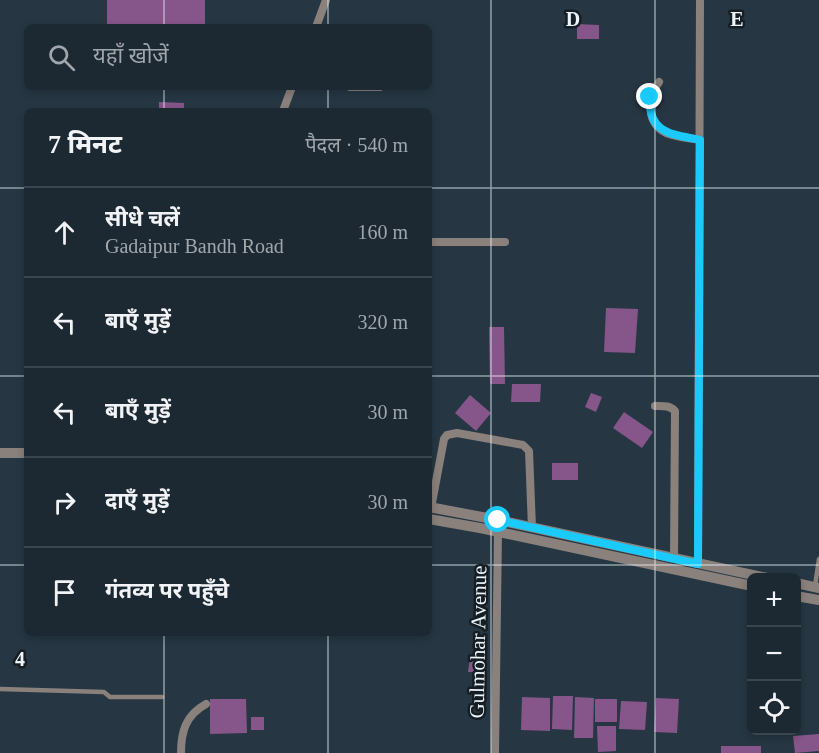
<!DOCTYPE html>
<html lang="hi">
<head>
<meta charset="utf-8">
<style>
  :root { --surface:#1c2932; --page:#29353e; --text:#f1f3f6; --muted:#a0a6ac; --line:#3a454d }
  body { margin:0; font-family:"Times New Roman","Noto Sans Devanagari",serif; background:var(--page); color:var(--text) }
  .controls { position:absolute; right:18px; bottom:18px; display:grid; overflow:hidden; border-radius:9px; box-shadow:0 3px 9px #0003 }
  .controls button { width:54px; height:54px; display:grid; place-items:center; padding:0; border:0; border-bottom:2px solid var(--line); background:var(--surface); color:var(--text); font:30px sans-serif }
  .stop { position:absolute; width:18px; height:18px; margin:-14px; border:4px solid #1bcafc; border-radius:50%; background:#fff }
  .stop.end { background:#1bcafc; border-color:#fff; box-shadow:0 2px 6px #0008 }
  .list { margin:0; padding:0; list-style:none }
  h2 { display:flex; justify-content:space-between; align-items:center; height:78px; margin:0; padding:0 24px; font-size:26px }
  h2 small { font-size:20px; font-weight:400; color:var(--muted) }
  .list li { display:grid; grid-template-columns:39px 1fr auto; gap:18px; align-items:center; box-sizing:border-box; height:90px; padding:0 24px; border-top:2px solid var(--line) }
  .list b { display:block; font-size:22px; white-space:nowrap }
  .list p { margin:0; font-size:20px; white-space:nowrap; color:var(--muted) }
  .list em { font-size:20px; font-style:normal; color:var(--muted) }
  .icon { flex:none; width:33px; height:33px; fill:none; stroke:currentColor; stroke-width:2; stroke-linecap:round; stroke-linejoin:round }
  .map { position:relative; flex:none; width:819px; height:753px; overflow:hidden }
  .search { position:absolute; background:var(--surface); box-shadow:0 3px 9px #0003; left:24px; top:24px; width:408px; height:66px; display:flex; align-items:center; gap:15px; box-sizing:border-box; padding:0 21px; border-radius:9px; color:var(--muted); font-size:22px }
  .panel { position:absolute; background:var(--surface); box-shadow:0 3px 9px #0003; left:24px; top:108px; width:408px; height:528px; border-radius:9px }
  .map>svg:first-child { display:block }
  .building { fill:#865589 }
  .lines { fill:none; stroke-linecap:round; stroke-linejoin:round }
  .service { stroke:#8a807c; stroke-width:4.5 }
  .minor { stroke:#8a807c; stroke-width:8 }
  .tertiary { stroke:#8a807c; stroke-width:10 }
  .route { stroke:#1bcafc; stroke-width:8 }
  .grid { fill:none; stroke:#ebf5fe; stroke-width:1.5; stroke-opacity:0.55 }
  .labels { text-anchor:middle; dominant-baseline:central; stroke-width:5; stroke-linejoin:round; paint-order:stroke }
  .street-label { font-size:21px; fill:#ebf5fe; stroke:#161d23 }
  .grid-label { font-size:20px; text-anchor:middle; font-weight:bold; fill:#ebf5fe; stroke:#161d23; stroke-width:5; stroke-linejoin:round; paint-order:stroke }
</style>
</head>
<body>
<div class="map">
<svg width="819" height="753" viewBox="0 0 819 753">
  <rect width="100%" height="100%" fill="#263743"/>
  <g class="building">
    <rect x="107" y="0" width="98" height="27"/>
    <polygon points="577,24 599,25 599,39 577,39"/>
    <polygon points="159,102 184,103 184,111 159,111"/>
    <polygon points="606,308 638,309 635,353 604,352"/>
    <polygon points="489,327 504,327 505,384 490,384"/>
    <polygon points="512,384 541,384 540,402 511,402"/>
    <polygon points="591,393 602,397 596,412 585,407"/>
    <polygon points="470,395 491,413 476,431 455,413"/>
    <polygon points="624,412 653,432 642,448 613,428"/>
    <rect x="552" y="463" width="26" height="17"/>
    <polygon points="470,658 479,659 477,672 468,672"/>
    <polygon points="553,696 573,696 572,730 552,729"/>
    <polygon points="522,697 550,698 550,731 521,730"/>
    <polygon points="575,697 594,698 593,738 574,738"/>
    <polygon points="656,698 679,699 677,733 654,732"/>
    <polygon points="210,699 246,699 247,733 210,734"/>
    <rect x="595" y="699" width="22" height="23"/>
    <polygon points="621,701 647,702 645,730 619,729"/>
    <rect x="251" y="717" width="13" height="13"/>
    <polygon points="597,726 616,726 616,751 598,752"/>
    <polygon points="819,734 819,751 795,753 793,736"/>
    <rect x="721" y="746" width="40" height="7"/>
  </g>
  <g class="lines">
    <g class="service">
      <polyline points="815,586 819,559"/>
      <polyline points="0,689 104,692 110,697 162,697"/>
    </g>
    <g class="minor">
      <polyline points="316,27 326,0"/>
      <path d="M659,82C647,98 646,123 666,133C676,137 689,138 700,140"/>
      <polyline points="350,87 380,87"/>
      <polyline points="283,111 292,87"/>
      <polyline points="429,242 505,242"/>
      <path d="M655,406C662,406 670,405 675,411L674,558"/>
      <polyline points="431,508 444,439 447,435 457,433 523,445 529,451 532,528"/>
      <polyline points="698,564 700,0"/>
      <path d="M181,753C181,731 186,715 206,704"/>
      <polyline points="495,753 498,532"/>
    </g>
    <g class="tertiary">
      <polyline points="0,453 27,453"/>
      <polyline points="429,507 498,520 767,578"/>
      <polyline points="429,519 480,528 752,586"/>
      <polyline points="796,583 819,588"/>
      <polyline points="796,596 819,600"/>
    </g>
  </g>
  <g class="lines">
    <path class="route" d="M498,520L698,564L700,140C672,134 648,134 650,97"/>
  </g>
  <path class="grid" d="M164,0V27M328,0V27M491,0V753M655,0V753M164,87V111M328,87V111M0,188H27M429,188H819M0,376H27M429,376H819M0,565H27M429,565H819M164,633V753M328,633V753"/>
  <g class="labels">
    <g class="street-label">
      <text transform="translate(478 642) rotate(-89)">Gulmohar Avenue</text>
    </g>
  </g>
  <g class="grid-label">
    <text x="573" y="26">D</text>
    <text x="737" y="26">E</text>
    <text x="20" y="666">4</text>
  </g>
</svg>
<div class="controls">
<button>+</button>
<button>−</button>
<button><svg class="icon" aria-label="locate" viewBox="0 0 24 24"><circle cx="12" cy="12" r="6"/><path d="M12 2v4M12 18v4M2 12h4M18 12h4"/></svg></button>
</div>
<div class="stop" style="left:498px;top:520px"></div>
<div class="stop end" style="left:650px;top:97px"></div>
<div class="search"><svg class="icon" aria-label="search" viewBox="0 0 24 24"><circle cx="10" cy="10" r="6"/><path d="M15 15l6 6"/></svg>यहाँ खोजें</div>
<section class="panel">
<h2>7 मिनट<small>पैदल · 540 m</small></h2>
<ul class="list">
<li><svg class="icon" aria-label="ahead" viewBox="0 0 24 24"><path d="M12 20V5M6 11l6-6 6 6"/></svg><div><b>सीधे चलें</b><p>Gadaipur Bandh Road</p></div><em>160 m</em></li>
<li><svg class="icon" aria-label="left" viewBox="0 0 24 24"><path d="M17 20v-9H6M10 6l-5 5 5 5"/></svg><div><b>बाएँ मुड़ें</b></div><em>320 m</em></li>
<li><svg class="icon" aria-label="left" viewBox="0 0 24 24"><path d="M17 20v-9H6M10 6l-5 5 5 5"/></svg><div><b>बाएँ मुड़ें</b></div><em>30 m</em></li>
<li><svg class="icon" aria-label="right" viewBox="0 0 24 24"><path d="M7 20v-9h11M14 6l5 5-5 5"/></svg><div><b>दाएँ मुड़ें</b></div><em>30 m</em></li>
<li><svg class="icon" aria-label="arrive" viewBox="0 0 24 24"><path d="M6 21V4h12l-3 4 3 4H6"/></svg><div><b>गंतव्य पर पहुँचे</b></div></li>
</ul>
</section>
</div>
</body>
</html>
